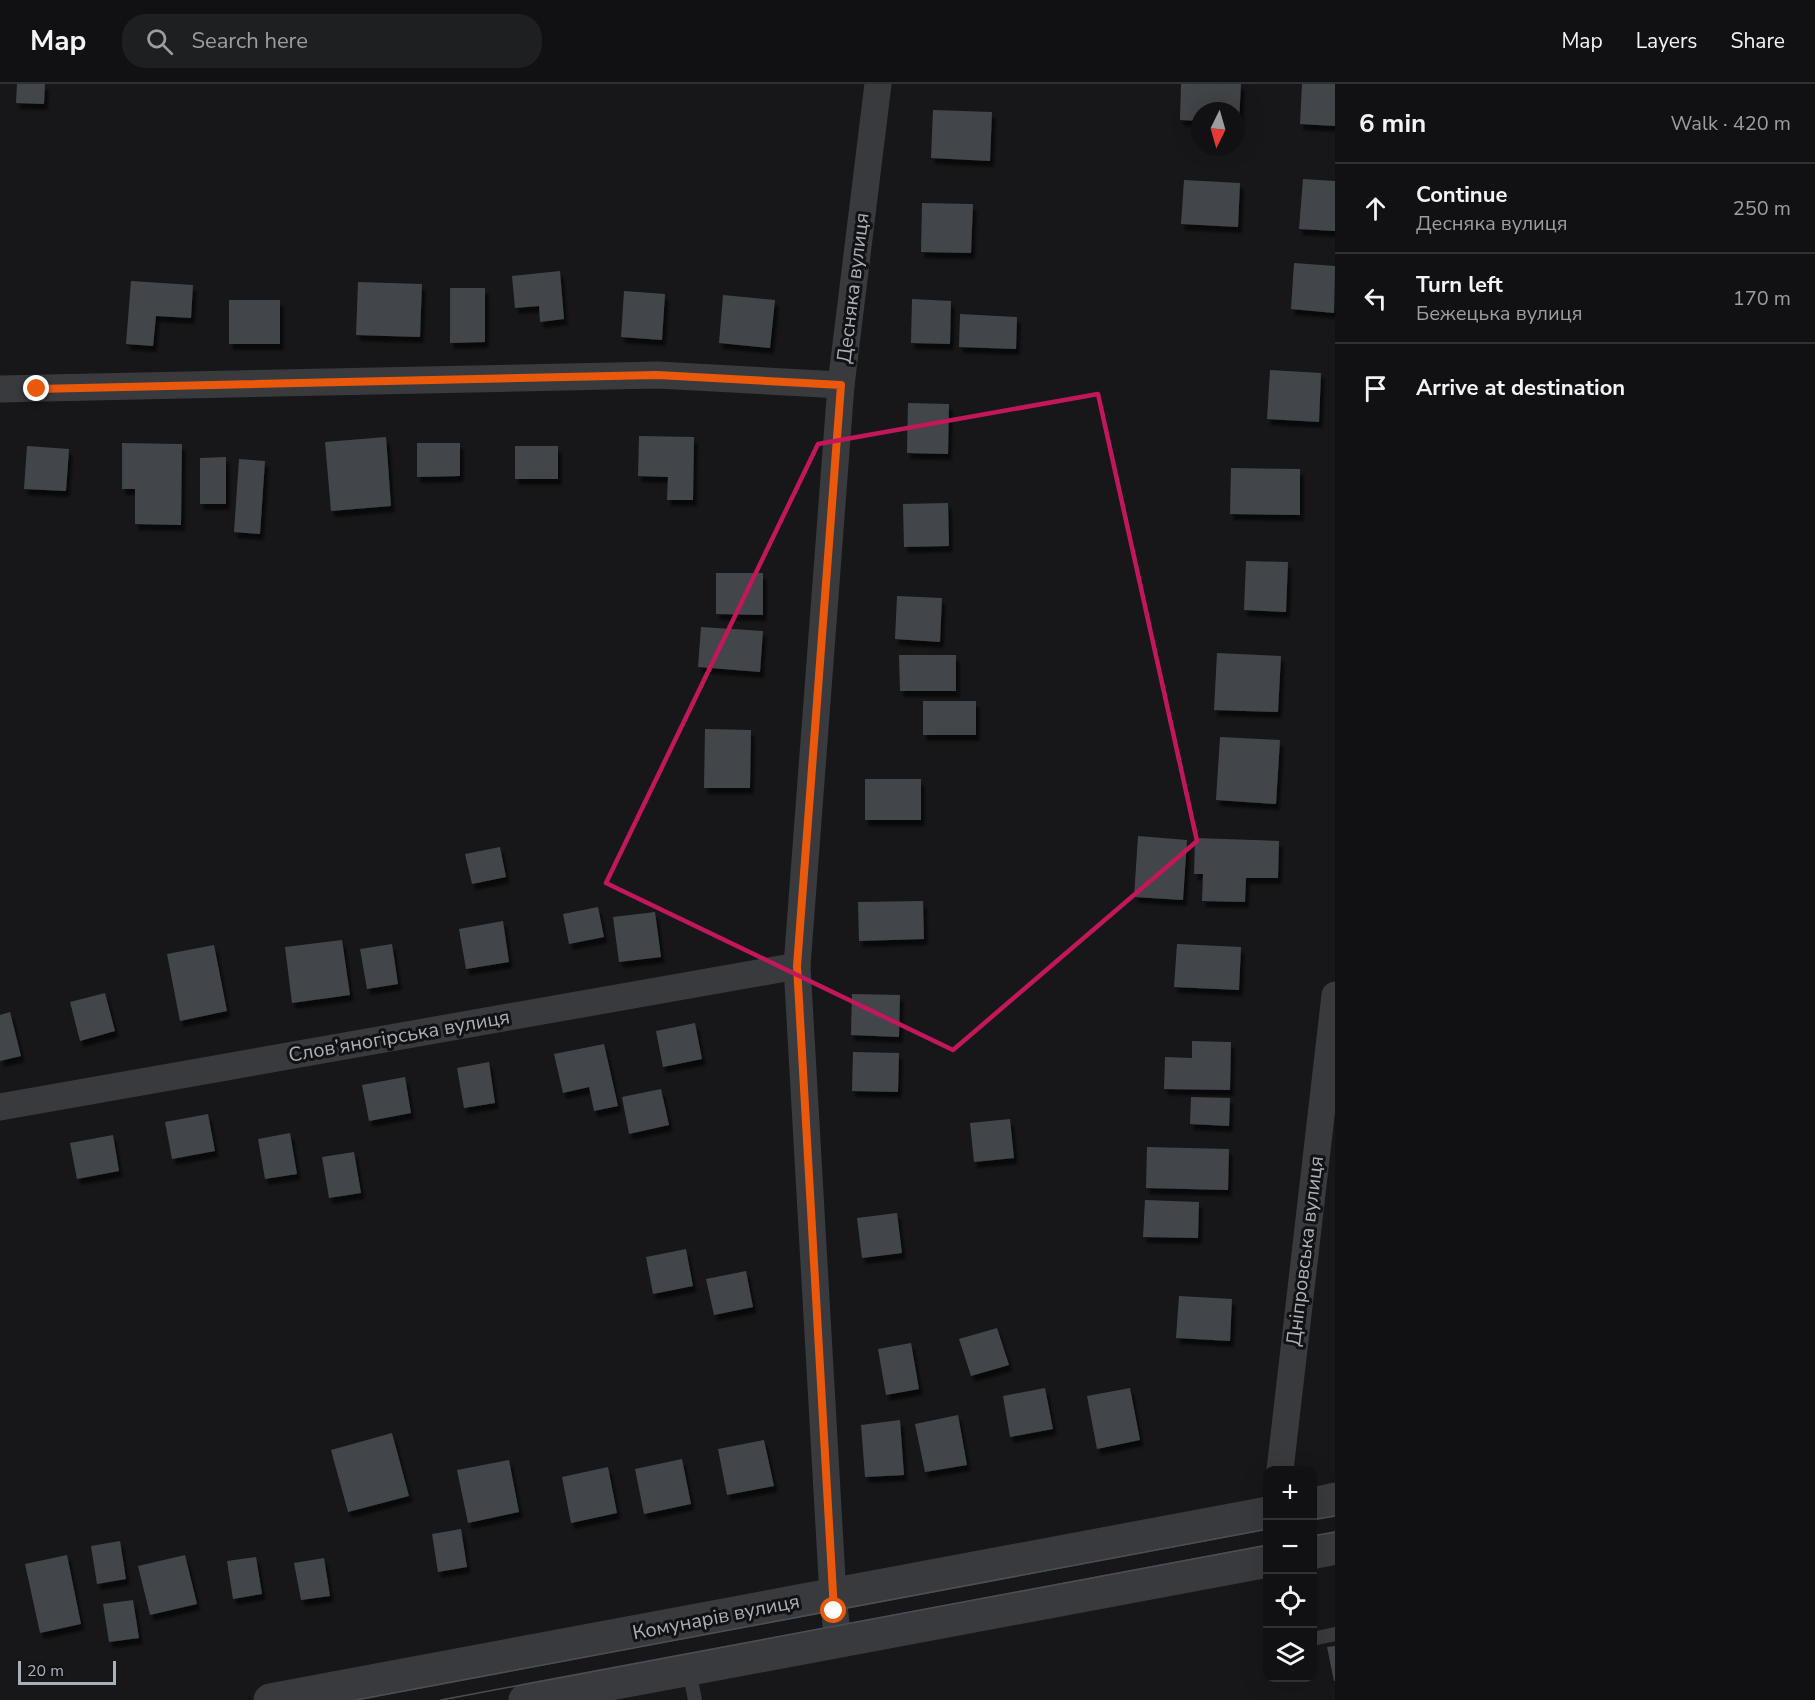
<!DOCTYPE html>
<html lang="en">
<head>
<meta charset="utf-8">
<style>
  :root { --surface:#111113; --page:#1e1f21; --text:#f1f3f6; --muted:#9c9da0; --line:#303133 }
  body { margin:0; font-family:"Nunito Sans",sans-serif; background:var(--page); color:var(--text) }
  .controls { position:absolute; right:18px; bottom:18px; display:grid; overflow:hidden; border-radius:12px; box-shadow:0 6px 24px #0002 }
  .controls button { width:54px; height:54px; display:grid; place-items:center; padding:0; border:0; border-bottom:2px solid var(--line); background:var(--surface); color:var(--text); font:30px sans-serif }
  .compass { position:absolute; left:1191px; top:18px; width:54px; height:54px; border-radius:50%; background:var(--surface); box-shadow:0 6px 24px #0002; rotate:185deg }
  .scale { position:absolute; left:18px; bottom:15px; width:98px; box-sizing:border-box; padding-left:6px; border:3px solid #a9b0b9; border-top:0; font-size:16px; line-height:21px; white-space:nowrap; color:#a9b0b9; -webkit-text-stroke:4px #121214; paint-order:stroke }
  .stop { position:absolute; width:18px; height:18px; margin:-14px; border:4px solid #ea580c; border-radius:50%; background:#fff }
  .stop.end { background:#ea580c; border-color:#fff; box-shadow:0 2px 6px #0008 }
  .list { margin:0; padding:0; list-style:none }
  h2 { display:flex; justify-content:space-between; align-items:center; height:78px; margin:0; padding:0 24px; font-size:26px }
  h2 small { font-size:20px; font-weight:400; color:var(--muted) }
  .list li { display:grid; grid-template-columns:39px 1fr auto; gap:18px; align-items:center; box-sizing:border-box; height:90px; padding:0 24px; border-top:2px solid var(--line) }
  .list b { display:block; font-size:22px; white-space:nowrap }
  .list p { margin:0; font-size:20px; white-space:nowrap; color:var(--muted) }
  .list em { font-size:20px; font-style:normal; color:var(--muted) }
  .icon { flex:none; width:33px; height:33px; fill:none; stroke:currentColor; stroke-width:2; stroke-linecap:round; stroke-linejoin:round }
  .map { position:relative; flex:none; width:1335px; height:1616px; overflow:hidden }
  header { display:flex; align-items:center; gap:36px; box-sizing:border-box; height:84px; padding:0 30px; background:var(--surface); border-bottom:2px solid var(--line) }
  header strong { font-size:28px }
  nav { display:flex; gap:33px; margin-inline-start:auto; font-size:21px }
  .search { width:420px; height:54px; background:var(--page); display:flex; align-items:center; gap:15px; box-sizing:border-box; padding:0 21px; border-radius:24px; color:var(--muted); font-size:22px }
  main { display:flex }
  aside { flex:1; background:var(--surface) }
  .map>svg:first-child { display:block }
  .building { fill:#434549; filter:url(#shadow) }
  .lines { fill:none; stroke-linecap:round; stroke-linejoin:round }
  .service { stroke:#383a3e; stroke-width:14 }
  .minor { stroke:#383a3e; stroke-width:27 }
  .tertiary { stroke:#383a3e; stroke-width:33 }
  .tram { stroke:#4b4e53; stroke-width:1.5 }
  .route { stroke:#ea580c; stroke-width:8 }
  .marked { fill:none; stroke:#c2185b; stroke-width:4.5; stroke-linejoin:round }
  .labels { text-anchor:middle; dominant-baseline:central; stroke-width:6; stroke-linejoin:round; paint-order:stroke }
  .street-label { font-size:20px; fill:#a9b0b9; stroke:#121214 }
</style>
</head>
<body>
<header>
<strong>Map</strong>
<div class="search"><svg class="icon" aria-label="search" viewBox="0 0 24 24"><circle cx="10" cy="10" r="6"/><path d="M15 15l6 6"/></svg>Search here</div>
<nav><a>Map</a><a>Layers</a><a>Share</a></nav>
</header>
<main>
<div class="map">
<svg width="1335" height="1616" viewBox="0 0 1335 1616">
  <defs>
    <filter id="shadow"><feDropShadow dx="3.5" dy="6" stdDeviation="1.5" flood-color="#0009"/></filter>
  </defs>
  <rect width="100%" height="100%" fill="#171719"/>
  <g class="building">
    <polygon points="17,0 45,0 44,20 16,19"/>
    <polygon points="1181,0 1241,0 1239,38 1236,38 1236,27 1200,27 1200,37 1180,36"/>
    <polygon points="1302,0 1335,0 1335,42 1300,40"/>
    <polygon points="933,26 992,28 990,77 931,74"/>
    <polygon points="1303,95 1335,97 1335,147 1299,145"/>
    <polygon points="1184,96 1240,99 1238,143 1181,140"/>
    <polygon points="922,119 973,120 971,169 921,168"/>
    <polygon points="1294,179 1335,182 1334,229 1291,225"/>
    <polygon points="560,187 564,235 540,238 539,222 515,224 512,192"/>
    <polygon points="131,197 193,201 191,234 156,232 153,262 126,260"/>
    <polygon points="358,198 422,200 420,253 356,251"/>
    <polygon points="450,204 485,204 485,258 450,259"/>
    <polygon points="624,207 665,210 662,256 621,253"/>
    <polygon points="723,211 775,216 770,264 719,259"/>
    <polygon points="912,215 951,217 950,260 911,259"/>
    <rect x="229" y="216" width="51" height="44"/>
    <polygon points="960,230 1017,233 1016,265 959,263"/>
    <polygon points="1270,286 1321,289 1319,338 1267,335"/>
    <polygon points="908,319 949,320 948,370 907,369"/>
    <polygon points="639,352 694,353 693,416 667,416 668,393 638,392"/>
    <polygon points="386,353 391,422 331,427 325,358"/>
    <polygon points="122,359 182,360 181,441 135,440 135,405 122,405"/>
    <polygon points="417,359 460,359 460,392 417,393"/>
    <polygon points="27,362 69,365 66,407 24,405"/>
    <rect x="515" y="362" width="43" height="33"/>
    <polygon points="226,373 226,420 200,420 200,374"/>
    <polygon points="239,375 265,377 260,450 234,448"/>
    <polygon points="1231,384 1300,385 1300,431 1230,430"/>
    <polygon points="948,419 949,462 904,463 903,420"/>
    <polygon points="1246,477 1288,478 1286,528 1244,526"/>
    <polygon points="716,489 763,489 763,531 716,530"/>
    <polygon points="897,512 942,514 940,558 895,555"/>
    <polygon points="701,543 763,547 760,588 698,583"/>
    <polygon points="1217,569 1281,572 1278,628 1214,626"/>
    <polygon points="899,571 956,571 956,607 900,607"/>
    <rect x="923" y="617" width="53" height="34"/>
    <polygon points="705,645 751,646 750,704 704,704"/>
    <polygon points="1220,653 1280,656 1276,720 1216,716"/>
    <rect x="865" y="695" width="56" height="41"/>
    <polygon points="1138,752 1187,756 1183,816 1134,813"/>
    <polygon points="1195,754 1279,757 1278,794 1246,794 1245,818 1202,817 1203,790 1194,790"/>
    <polygon points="500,763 506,793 472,800 465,770"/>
    <polygon points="923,817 924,855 859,857 858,818"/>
    <polygon points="598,823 604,853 569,860 563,830"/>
    <polygon points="655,828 661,873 619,878 613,833"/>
    <polygon points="503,837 509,878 466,885 459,845"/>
    <polygon points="342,856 350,911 292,919 285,863"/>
    <polygon points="392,860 398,900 367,905 360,865"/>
    <polygon points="1177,860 1241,863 1239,906 1174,903"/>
    <polygon points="214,861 227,927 180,937 167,870"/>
    <polygon points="105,909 115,947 80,957 70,918"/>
    <polygon points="852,910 900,911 899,953 851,951"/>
    <polygon points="10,928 21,972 0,977 0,931"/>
    <polygon points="695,939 702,975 663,983 656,947"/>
    <polygon points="1192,957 1231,958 1230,1006 1164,1005 1165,973 1192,974"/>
    <polygon points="604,960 618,1022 594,1027 589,1003 563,1009 554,970"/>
    <polygon points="853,968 899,969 898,1008 852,1007"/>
    <polygon points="489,978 495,1019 464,1024 457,984"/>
    <polygon points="405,993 411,1029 369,1037 362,1001"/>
    <polygon points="661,1005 669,1041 629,1050 622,1013"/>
    <polygon points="1191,1013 1230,1014 1229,1042 1190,1040"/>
    <polygon points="208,1030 215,1067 172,1075 165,1038"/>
    <polygon points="1010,1035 1014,1074 974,1078 970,1039"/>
    <polygon points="290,1049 297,1090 265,1095 258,1055"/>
    <polygon points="113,1051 119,1087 77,1095 70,1059"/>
    <polygon points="1147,1063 1229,1065 1228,1106 1146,1104"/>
    <polygon points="354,1068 361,1109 329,1114 322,1073"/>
    <polygon points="1145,1116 1199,1118 1198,1154 1143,1153"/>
    <polygon points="897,1129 902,1169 862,1174 857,1134"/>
    <polygon points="686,1165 693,1202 653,1210 646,1173"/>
    <polygon points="746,1187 753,1223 714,1231 706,1195"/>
    <polygon points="1179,1212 1232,1215 1230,1257 1176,1254"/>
    <polygon points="997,1244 1009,1281 971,1292 959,1255"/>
    <polygon points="911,1259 919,1305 886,1311 878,1265"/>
    <polygon points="1045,1304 1053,1345 1010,1353 1003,1312"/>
    <polygon points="1130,1304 1140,1356 1097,1365 1087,1312"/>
    <polygon points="958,1331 967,1381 925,1388 915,1340"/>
    <polygon points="900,1336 904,1391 865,1393 861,1341"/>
    <polygon points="392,1349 409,1412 348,1428 331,1366"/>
    <polygon points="764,1356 774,1402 727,1411 718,1365"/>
    <polygon points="682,1375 691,1420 644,1430 635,1385"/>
    <polygon points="509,1376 519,1428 468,1439 457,1386"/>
    <polygon points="608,1383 617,1429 571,1439 562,1393"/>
    <polygon points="461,1445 467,1483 438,1488 432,1450"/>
    <polygon points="120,1457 126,1495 97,1500 91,1462"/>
    <polygon points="67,1471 81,1540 40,1549 25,1480"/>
    <polygon points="185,1471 197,1520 150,1531 138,1482"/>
    <polygon points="256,1473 262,1510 233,1515 227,1477"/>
    <polygon points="324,1474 330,1512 301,1516 294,1479"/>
    <polygon points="133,1516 139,1554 109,1558 103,1520"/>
    <polygon points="1335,1562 1335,1597 1334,1597 1327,1563"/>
  </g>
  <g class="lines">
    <g class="service">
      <polyline points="1312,1555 1335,1550"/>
      <polyline points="689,1586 695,1616"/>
    </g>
    <g class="minor">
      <polyline points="0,305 658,291 841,301"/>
      <polyline points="0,1023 797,882"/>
      <polyline points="1280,1386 1335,911"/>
      <polyline points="838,1558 833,1512 797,882 841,301 878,0"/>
    </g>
    <g class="tertiary">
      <polyline points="1312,1420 1335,1415"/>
      <polyline points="1312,1469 1335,1464"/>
      <polyline points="270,1616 1268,1429"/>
      <polyline points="525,1616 1268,1477"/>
    </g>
    <g class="tram">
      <polyline points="1312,1436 1335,1432"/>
      <polyline points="1312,1452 1335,1448"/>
      <polyline points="356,1616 1268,1445"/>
      <polyline points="441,1616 1268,1461"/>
    </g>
  </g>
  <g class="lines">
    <polyline class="route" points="37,305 657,291 841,301 797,882 834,1527"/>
  </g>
  <path class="marked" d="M1098,310L1197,757L953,966L606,799L818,360Z"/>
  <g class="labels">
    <g class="street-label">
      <text transform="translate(853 204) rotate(-83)">Десняка вулиця</text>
      <text transform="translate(399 952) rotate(-10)">Слов’яногірська вулиця</text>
      <text transform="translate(1305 1167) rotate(-83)">Дніпровська вулиця</text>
      <text transform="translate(716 1533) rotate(-11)">Комунарів вулиця</text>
    </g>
  </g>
</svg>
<div class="controls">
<button>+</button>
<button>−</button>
<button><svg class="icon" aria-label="locate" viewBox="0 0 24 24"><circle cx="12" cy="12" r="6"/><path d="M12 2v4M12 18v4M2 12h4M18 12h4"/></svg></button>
<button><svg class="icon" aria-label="layers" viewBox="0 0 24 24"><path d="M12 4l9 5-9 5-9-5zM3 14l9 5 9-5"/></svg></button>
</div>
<svg class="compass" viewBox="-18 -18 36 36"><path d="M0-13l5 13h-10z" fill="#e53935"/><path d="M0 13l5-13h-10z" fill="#9c9da0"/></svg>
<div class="scale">20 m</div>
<div class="stop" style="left:834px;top:1527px"></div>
<div class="stop end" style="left:37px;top:305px"></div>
</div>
<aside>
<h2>6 min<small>Walk · 420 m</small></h2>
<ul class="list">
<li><svg class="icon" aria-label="ahead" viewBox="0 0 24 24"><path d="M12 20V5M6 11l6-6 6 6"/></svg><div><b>Continue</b><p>Десняка вулиця</p></div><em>250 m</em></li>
<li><svg class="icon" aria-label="left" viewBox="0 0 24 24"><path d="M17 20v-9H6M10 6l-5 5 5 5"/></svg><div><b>Turn left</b><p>Бежецька вулиця</p></div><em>170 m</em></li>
<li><svg class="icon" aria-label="arrive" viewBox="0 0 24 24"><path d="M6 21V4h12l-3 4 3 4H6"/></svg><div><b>Arrive at destination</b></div></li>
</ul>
</aside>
</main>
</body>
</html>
